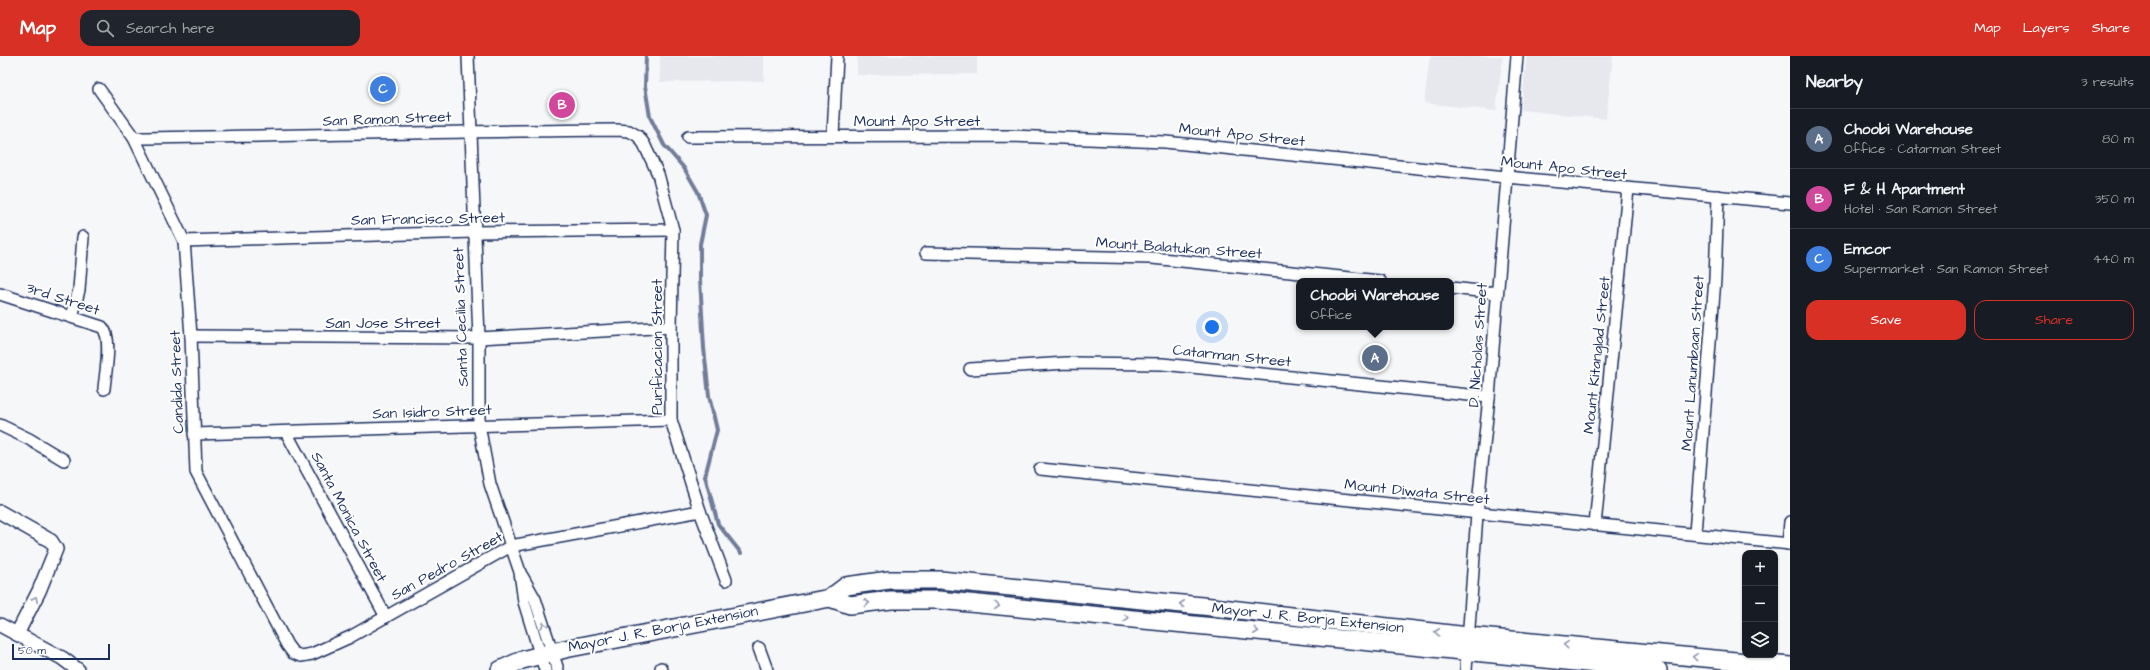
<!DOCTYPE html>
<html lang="en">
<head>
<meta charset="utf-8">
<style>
  :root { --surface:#171b24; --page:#20242c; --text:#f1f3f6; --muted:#9ea1a6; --line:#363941; --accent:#d93025 }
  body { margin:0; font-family:"Architects Daughter",sans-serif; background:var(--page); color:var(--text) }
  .controls { position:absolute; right:12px; bottom:12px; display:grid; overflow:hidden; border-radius:8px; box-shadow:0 1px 3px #0004 }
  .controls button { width:36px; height:36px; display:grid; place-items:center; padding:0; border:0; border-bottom:1px solid var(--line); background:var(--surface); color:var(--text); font:20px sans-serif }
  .scale { position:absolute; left:12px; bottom:10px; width:98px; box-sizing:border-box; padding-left:4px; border:2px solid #1b2f5e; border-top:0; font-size:11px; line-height:14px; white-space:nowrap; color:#1b2f5e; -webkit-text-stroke:3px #fff; paint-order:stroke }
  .you { position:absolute; left:1212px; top:271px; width:14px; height:14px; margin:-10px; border:3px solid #fff; border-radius:50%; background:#1a73e8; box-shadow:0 0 0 6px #1a73e833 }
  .badge { display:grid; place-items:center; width:26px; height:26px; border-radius:50%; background:var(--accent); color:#fff; font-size:13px; font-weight:700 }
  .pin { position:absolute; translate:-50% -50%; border:2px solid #fff; box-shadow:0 1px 4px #0006 }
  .popup { position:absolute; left:1296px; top:222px; width:158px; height:52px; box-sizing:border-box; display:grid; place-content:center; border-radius:8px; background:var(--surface); filter:drop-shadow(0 1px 3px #0005); font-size:13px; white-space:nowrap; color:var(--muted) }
  .popup b { font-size:15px; color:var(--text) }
  .popup::after { content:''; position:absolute; left:50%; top:100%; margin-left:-8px; border:8px solid transparent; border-top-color:var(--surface) }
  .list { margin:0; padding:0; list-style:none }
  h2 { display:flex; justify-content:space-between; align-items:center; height:52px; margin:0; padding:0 16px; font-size:17px }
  h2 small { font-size:13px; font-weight:400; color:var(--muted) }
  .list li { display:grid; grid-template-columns:26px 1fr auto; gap:12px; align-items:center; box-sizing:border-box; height:60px; padding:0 16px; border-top:1px solid var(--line) }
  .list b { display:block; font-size:15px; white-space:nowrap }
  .list p { margin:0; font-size:13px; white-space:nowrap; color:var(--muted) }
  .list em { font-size:13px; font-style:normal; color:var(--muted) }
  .actions { display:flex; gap:8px; padding:12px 16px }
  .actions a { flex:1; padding:9px 0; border:1px solid var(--accent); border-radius:12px; text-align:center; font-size:14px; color:var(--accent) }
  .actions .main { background:var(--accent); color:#fff }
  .icon { flex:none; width:22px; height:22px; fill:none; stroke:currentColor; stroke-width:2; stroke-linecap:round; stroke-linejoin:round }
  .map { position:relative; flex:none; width:1790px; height:614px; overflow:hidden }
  header { display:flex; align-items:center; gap:24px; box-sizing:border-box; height:56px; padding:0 20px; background:var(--accent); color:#fff }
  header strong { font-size:19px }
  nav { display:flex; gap:22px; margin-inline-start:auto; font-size:14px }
  .search { width:280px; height:36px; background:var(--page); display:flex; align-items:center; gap:10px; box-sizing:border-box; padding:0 14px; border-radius:12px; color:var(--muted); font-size:15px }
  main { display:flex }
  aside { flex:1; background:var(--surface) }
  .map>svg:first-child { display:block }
  .built { fill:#e6e8ee }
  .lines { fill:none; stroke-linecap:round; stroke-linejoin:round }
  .stream { stroke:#707c99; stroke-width:4 }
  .minor-casing { stroke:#1b2f5e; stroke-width:14 }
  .tertiary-casing { stroke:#1b2f5e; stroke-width:16 }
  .primary-casing { stroke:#1b2f5e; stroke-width:20 }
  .minor { stroke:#fff; stroke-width:11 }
  .tertiary { stroke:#fff; stroke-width:13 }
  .primary { stroke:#fff; stroke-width:17 }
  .oneway { stroke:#8d97ae }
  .labels { text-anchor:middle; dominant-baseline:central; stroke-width:4; stroke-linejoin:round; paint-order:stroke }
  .street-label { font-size:15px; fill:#1b2f5e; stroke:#fff }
</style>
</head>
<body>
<header>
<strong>Map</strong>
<div class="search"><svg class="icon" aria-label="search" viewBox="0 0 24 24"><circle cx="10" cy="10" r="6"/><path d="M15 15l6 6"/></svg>Search here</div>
<nav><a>Map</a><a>Layers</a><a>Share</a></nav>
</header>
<main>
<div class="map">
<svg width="1790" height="614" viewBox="0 0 1790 614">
  <rect width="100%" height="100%" fill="#f6f7f9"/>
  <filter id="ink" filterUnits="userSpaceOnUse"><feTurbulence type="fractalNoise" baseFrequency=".025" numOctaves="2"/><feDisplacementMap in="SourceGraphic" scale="8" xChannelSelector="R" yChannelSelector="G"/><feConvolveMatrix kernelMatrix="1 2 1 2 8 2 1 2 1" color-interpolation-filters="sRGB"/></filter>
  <g filter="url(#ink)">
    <g class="built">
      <polygon points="660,0 764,0 764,25 660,26"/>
      <polygon points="857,0 977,0 977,18 857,19"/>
      <polygon points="1430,0 1503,0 1496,55 1424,47"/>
      <polygon points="1527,0 1613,0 1606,63 1521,54"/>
    </g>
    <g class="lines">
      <polyline class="stream" points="646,0 645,30 650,61 664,89 684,112 698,136 706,159 700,188 700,223 704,292 709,340 717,374 705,420 718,468 741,497"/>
      <defs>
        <g id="minor">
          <polyline points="468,0 479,282 479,369 490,428 520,516 524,546 545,614"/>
          <polyline points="99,33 134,82 184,185 191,280 196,416 287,589 293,597 301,600 312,598 350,581 511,490 700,455"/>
          <polyline points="833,80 837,0"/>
          <polyline points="688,81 1010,80 1165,86 1506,121 1790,147"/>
          <path d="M134,82C295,80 456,75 617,74L629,75L638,80L644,88L658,118L673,174L671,271V364L700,455L726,524"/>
          <polyline points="184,185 473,176 673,174"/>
          <polyline points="926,197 1152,202 1380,225"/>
          <polyline points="1451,232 1497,237"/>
          <path d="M0,238L102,271C113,281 105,318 104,333"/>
          <polyline points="72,261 79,234 83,181"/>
          <polyline points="191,280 479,282 671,271"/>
          <polyline points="970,313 1067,307 1162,308 1489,341"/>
          <polyline points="0,369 29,383 64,404"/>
          <polyline points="286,376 386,561"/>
          <polyline points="194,378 671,364"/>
          <polyline points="1040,413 1790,488"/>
          <polyline points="1595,469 1628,133"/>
          <polyline points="1695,477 1715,223 1718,140"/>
          <polyline points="1788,488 1790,466"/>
          <polyline points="522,520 535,543 558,614"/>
          <polyline points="759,592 767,614"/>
          <polyline points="661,612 662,614"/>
          <polyline points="1466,614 1477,458 1489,341 1517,0"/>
        </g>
        <g id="tertiary">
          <polyline points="0,456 51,485 56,493 39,535 17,578"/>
          <polyline points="0,569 62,602 78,614"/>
        </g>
        <g id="primary">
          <polyline points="830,542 846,530 889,524 940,524 1212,551 1468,580 1790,610"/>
          <polyline points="500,614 522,604 565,593 830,542 850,549 891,544 938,544 1658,614"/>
        </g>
      </defs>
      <use href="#minor" class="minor-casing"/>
      <use href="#tertiary" class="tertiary-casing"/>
      <use href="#primary" class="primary-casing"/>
      <use href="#minor" class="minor"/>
      <use href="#tertiary" class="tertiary"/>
      <use href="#primary" class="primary"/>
    </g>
    <defs><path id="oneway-chevron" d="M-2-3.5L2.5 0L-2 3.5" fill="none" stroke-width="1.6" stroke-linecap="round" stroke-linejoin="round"/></defs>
    <g class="oneway">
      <use href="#oneway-chevron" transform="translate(35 543) rotate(-63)"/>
      <use href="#oneway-chevron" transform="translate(867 547) rotate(-6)"/>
      <use href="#oneway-chevron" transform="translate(1182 548) rotate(-174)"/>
      <use href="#oneway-chevron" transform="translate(997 550) rotate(5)"/>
      <use href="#oneway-chevron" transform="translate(1126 562) rotate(6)"/>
      <use href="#oneway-chevron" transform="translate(544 569) rotate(-108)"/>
      <use href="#oneway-chevron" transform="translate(1256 575) rotate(6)"/>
      <use href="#oneway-chevron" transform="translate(1437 576) rotate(-174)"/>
      <use href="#oneway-chevron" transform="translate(1566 589) rotate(-175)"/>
      <use href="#oneway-chevron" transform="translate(1695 601) rotate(-175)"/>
    </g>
  </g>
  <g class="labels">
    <g class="street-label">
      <text transform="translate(387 63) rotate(-2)">San Ramon Street</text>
      <text x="917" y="65">Mount Apo Street</text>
      <text transform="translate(1242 79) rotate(6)">Mount Apo Street</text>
      <text transform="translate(1564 112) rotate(6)">Mount Apo Street</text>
      <text transform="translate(428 163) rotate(-1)">San Francisco Street</text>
      <text transform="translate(1179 192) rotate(4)">Mount Balatukan Street</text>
      <text transform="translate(63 243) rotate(18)">3rd Street</text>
      <text transform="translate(461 261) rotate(-92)">Santa Cecilia Street</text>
      <text x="383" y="267">San Jose Street</text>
      <text transform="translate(1478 289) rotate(-86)">D. Nicholas Street</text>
      <text transform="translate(657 291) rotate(-90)">Purificacion Street</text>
      <text transform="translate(1597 299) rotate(-84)">Mount Kitanglad Street</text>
      <text transform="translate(1232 300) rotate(6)">Catarman Street</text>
      <text transform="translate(1693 307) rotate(-86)">Mount Lanumbaan Street</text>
      <text transform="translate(177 326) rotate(-92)">Candida Street</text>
      <text transform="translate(432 356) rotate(-2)">San Isidro Street</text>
      <text transform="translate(1417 436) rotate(6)">Mount Diwata Street</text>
      <text transform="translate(349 461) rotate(62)">Santa Monica Street</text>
      <text transform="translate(447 510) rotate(-29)">San Pedro Street</text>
      <text transform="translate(1308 562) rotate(6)">Mayor J. R. Borja Extension</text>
      <text transform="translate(663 573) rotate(-11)">Mayor J. R. Borja Extension</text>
    </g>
  </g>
</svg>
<div class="controls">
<button>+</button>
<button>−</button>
<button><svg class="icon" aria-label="layers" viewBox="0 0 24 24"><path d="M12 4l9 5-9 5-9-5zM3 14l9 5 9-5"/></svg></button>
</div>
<div class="scale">50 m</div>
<div class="you"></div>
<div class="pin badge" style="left:1375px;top:302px;background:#5c6f8a">A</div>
<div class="popup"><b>Choobi Warehouse</b>Office</div>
<div class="pin badge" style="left:562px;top:49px;background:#d1479c">B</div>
<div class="pin badge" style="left:383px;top:33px;background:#3f7fe0">C</div>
</div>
<aside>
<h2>Nearby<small>3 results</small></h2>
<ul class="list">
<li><span class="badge" style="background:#5c6f8a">A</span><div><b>Choobi Warehouse</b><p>Office · Catarman Street</p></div><em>80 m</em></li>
<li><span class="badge" style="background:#d1479c">B</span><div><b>F &amp; H Apartment</b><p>Hotel · San Ramon Street</p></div><em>350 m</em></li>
<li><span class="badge" style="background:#3f7fe0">C</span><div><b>Emcor</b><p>Supermarket · San Ramon Street</p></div><em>440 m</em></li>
</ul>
<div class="actions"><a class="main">Save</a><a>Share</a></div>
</aside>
</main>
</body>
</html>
